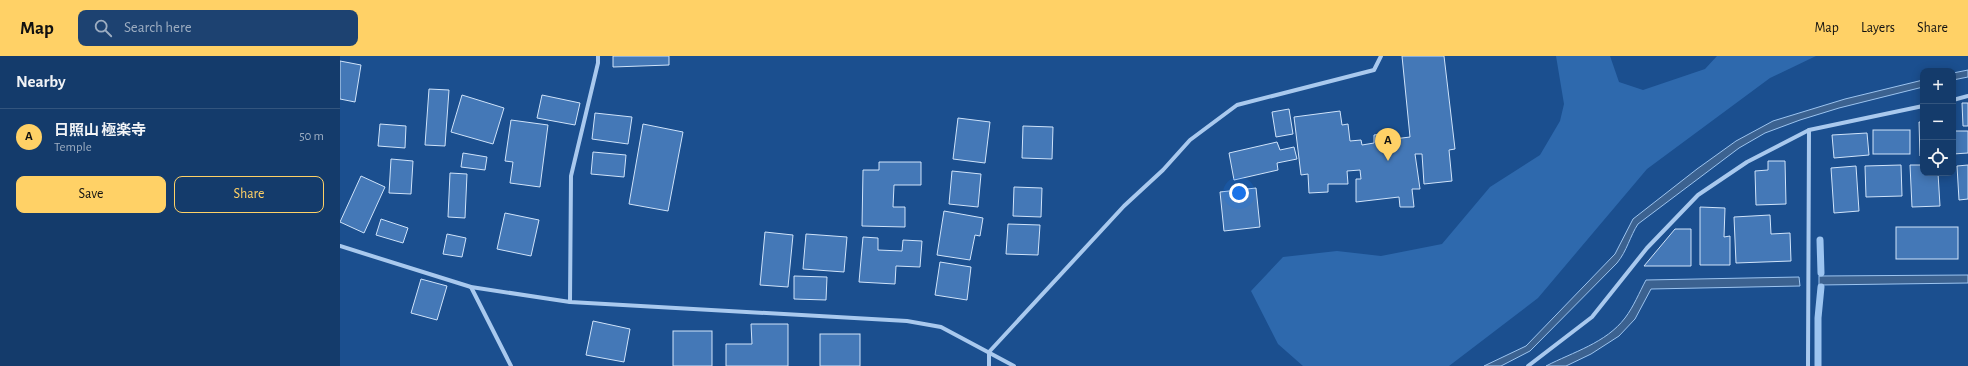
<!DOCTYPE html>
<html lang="en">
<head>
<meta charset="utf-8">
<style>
  :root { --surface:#143b6b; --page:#1d4271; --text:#f1f3f6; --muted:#9dadc1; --line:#33557e; --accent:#ffd166 }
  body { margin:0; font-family:"Alegreya Sans","Noto Sans JP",sans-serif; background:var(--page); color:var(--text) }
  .controls { position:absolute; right:12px; top:12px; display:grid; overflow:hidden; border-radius:8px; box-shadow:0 2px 10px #0003 }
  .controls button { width:36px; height:36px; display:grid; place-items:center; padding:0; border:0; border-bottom:1px solid var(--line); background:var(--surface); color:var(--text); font:20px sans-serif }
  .you { position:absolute; left:899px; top:137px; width:14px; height:14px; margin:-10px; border:3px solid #fff; border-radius:50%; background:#1a73e8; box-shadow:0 0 0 6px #1a73e833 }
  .badge { display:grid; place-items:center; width:26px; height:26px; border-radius:50%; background:var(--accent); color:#111; font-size:13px; font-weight:700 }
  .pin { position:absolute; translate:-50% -33px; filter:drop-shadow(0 1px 2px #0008) }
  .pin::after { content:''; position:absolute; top:21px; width:14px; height:12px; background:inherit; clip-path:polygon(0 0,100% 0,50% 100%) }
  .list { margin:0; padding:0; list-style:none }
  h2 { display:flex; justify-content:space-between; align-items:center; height:52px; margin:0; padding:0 16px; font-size:17px }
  h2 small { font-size:13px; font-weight:400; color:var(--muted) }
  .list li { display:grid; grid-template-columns:26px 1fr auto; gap:12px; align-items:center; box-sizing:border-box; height:56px; padding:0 16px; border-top:1px solid var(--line) }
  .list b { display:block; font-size:15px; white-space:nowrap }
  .list p { margin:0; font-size:13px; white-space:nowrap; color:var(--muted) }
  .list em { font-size:13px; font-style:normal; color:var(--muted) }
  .actions { display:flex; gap:8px; padding:12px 16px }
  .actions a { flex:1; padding:9px 0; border:1px solid var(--accent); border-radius:8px; text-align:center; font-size:14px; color:var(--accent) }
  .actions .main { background:var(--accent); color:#111 }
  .icon { flex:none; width:22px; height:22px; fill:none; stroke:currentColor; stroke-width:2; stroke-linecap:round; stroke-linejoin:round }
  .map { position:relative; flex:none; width:1628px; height:310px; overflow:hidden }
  header { display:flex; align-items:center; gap:24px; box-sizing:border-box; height:56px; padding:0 20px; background:var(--accent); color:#111 }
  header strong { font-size:19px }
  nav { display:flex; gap:22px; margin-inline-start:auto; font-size:14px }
  .search { width:280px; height:36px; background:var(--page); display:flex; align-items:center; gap:10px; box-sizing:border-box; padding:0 14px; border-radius:8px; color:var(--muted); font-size:15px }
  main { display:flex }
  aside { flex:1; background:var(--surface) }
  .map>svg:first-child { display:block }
  .green { fill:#2e69ad }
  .water { fill:#3c6290; stroke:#9cc4f0 }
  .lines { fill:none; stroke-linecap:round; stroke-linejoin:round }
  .stream { stroke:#9cc4f0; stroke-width:7 }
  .building { fill:#4478b7; stroke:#cfe3fa }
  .street { stroke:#a9c9ee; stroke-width:4 }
</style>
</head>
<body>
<header>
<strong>Map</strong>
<div class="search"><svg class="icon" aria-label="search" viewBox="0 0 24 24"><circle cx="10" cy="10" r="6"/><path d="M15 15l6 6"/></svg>Search here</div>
<nav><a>Map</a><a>Layers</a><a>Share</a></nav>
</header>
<main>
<aside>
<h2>Nearby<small></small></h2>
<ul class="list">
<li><span class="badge">A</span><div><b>日照山 極楽寺</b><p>Temple</p></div><em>50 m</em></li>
</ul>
<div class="actions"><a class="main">Save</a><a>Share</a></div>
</aside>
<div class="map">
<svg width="1628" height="310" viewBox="0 0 1628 310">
  <rect width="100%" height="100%" fill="#1b4f8f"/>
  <polygon class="green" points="1216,0 1270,0 1279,26 1303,34 1365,13 1377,0 1476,0 1430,22 1307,113 1198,242 1109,310 963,310 938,288 911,235 943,201 997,195 1041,200 1102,188 1150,131 1200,99 1220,65 1224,48"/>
  <g class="water">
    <polygon points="1628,14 1628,21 1613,24 1613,17"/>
    <path d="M1583,24V31L1499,52L1460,64L1425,77L1399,92L1298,168C1290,180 1287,195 1277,207L1190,295L1161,310H1144L1186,290L1275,198L1293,163L1357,113L1396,85L1433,65L1505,43Z"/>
    <polygon points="1628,219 1628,227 1479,229 1479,220"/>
    <path d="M1459,221L1460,230L1311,233L1295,263L1279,280L1251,298L1226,310H1206C1233,296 1266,287 1285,262C1294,250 1299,237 1306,224Z"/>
  </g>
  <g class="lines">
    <g class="stream">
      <polyline points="1480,184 1481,217"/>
      <polyline points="1478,310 1478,262 1481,231"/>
    </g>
  </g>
  <g class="building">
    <polygon points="273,0 329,0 329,9 273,11"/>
    <polygon points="1062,0 1104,0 1115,93 1109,94 1112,125 1084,128 1082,98 1075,98 1080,133 1072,133 1074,151 1060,151 1059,141 1016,146 1016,123 1021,123 1020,114 1007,115 1008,128 988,128 988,136 969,137 968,118 961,119 954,61 1000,55 1002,69 1008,68 1010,85 1021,84 1022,89 1034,87 1034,79 1052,77 1054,83 1070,81"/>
    <polygon points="0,5 21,9 15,46 0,43"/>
    <polygon points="89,33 109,34 105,90 85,89"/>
    <polygon points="122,39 164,52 153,88 111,76"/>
    <polygon points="202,39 240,47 235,69 197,62"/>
    <polygon points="1622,47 1628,47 1628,70 1623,70"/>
    <polygon points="949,53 953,78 936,81 932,56"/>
    <polygon points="255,57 292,61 288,88 252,83"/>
    <polygon points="618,62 650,66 645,107 613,103"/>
    <polygon points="171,64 208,69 200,131 170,127 173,106 165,105"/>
    <polygon points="1579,66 1583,66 1583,100 1580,100"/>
    <polygon points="40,68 66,70 65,92 38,90"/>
    <polygon points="303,68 343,76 328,155 289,148"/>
    <polygon points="683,70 713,71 712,103 682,102"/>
    <rect x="1533" y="74" width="37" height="24"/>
    <polygon points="1613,75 1628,75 1628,97 1613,98"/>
    <polygon points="1527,77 1529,99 1494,102 1492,79"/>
    <polygon points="937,86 940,94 954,91 957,103 937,107 938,114 894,124 889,97"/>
    <polygon points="253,96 286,99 284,121 251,118"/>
    <polygon points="123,97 147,101 145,114 121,111"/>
    <polygon points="51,103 73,105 71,138 49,137"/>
    <polygon points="1428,105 1445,105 1446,148 1416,149 1415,115 1428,114"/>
    <polygon points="539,106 581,106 581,129 554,129 553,151 565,151 565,171 522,170 523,114 539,114"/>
    <polygon points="1561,109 1562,140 1526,141 1525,110"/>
    <polygon points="1570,109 1583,109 1583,117 1598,117 1600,150 1572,151"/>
    <polygon points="1628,109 1628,143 1619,144 1617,110"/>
    <polygon points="1516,110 1519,155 1494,157 1491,112"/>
    <polygon points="612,115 641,118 638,151 609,148"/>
    <polygon points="110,117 127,118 125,162 108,161"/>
    <polygon points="21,120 45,131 24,177 0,166"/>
    <polygon points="674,131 702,132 701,161 673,160"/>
    <polygon points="916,132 920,171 884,175 880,136"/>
    <polygon points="1360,151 1385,152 1384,181 1390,180 1390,209 1360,209"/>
    <polygon points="604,155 643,162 640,180 635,179 630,204 597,199"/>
    <polygon points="165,157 199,164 191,200 157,193"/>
    <polygon points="1430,159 1431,178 1450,177 1451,205 1396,207 1394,161"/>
    <polygon points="41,163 68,172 63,187 36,179"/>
    <polygon points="668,168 700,169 698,199 666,198"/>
    <rect x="1556" y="171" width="62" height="32"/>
    <polygon points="1335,173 1351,173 1351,210 1304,210"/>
    <polygon points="425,176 453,179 448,231 420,229"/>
    <polygon points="107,178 126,182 122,201 103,198"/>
    <polygon points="466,178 507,181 504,216 463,213"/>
    <polygon points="523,181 538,182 538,194 562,195 563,184 582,185 580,211 556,210 555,228 519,226"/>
    <polygon points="600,206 631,211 627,244 595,239"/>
    <polygon points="454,220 487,221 486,244 454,243"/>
    <polygon points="81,223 107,230 97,264 71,257"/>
    <polygon points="253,265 290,273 284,306 246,299"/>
    <polygon points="411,268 448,268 448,310 386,310 386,288 412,288"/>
    <rect x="333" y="275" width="39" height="35"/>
    <rect x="480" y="278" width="40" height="32"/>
  </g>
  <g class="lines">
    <g class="street">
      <polyline points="1613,44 1628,40"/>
      <polyline points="0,190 131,231 230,246 567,265 601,271 674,310"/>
      <polyline points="131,231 171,310"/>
      <polyline points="230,246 231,120 258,7 258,0"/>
      <polyline points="649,310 649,296 784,150 823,114 850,84 897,49 1034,14 1041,0"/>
      <polyline points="1188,310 1252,261 1307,192 1358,139 1407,106 1469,74 1583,50"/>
      <polyline points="1468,310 1469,74"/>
    </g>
  </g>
</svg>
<div class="controls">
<button>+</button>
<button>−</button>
<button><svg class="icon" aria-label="locate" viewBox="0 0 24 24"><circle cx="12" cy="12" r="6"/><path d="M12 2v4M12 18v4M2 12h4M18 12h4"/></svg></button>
</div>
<div class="you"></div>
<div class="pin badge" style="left:1048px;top:105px">A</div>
</div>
</main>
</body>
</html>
